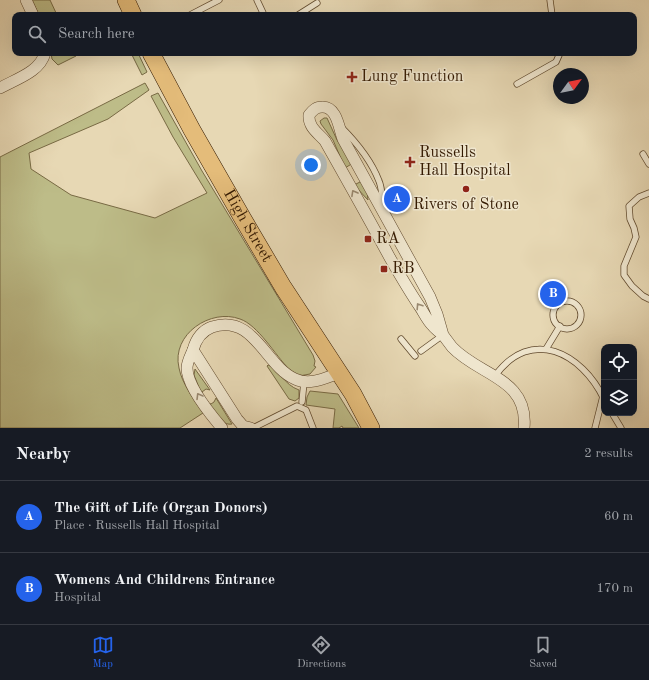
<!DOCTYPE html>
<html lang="en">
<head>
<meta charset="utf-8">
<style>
  :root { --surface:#171b24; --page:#242831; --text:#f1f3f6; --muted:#9ea1a6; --line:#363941; --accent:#2563eb }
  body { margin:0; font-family:"Old Standard TT",serif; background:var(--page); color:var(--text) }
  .controls { position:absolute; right:12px; bottom:12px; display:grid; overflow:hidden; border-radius:8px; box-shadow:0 4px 16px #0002 }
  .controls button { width:36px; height:36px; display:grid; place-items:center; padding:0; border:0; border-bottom:1px solid var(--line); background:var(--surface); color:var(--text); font:20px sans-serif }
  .compass { position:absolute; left:553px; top:68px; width:36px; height:36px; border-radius:50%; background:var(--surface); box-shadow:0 4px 16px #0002; rotate:57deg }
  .you { position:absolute; left:311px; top:165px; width:14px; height:14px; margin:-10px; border:3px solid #fff; border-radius:50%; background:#1a73e8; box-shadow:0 0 0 6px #1a73e833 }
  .badge { display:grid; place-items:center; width:26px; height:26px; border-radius:50%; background:var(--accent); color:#fff; font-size:13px; font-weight:700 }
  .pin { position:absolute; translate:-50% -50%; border:2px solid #fff; box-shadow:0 1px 4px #0006 }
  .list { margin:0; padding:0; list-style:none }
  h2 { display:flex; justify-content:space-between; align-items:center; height:52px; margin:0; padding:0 16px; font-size:17px }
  h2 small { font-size:13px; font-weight:400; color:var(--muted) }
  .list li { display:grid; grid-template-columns:26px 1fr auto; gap:12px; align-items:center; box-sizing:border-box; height:72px; padding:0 16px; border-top:1px solid var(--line) }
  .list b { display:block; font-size:15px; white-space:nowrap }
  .list p { margin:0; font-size:13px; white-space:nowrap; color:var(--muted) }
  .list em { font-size:13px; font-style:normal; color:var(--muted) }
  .icon { flex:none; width:22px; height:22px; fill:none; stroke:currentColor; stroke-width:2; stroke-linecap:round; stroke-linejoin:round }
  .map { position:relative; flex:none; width:649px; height:428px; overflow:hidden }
  .search { position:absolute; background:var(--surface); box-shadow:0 4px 16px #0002; left:12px; right:12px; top:12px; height:44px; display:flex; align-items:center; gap:10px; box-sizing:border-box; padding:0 14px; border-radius:8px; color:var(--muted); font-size:15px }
  .sheet { height:196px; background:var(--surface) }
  nav { display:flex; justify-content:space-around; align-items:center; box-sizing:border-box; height:56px; border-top:1px solid var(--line); background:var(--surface); font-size:11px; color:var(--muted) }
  nav a { display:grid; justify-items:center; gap:2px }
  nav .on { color:var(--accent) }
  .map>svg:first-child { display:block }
  .green { fill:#bdbc88; stroke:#786a44 }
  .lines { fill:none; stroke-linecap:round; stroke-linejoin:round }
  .lane-casing { stroke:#60492d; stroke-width:7 }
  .street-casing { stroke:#60492d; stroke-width:12 }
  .primary-casing { stroke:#331900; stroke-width:18 }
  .lane { stroke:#efe6ce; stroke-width:5.5 }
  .street { stroke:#efe6ce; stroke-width:11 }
  .primary { stroke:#e4bc7a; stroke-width:17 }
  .oneway { stroke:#9a8a71 }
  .poi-dot { fill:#8f2418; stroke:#efe6ce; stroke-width:1.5 }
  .labels { text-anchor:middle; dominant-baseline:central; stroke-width:3; stroke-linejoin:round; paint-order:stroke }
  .poi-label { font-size:16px; fill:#331900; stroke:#efe6ce; text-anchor:start }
  .street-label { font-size:16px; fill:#331900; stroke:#efe6ce }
</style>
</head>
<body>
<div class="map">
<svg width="649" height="428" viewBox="0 0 649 428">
  <rect width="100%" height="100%" fill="#e7d8b4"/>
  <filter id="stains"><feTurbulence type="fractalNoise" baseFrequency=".005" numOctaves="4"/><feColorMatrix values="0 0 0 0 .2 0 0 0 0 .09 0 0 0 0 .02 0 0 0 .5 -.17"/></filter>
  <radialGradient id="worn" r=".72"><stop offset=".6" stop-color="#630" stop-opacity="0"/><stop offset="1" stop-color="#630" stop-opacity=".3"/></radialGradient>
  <g class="green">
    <polygon points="32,0 50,0 57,15 39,15"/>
    <polygon points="51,53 75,53 76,56 58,65 52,59"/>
    <polygon points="131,53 138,53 147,72 142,75"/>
    <path d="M145,83L149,90L108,119L29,153L31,169L71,195L155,218L207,193L173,137L151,96L158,93L202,171L313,355L315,361L314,366L316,367L310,374L299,376C296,373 292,372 289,369C275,355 258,325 240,319C211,308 171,334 179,368C182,384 194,399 203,413L180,428H0V157Z"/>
    <polygon points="324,118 327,118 337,140 353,163 345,168 333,140 321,124 320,121"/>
    <polygon points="362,181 367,191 368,200 354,185"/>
    <path d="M268,365C278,368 284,385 299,390V398L295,401L289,399L267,366Z"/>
    <polygon points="195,369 210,390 206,389 202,392 202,395 194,375"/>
    <polygon points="310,391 338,394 359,428 343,428 342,426 339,428 333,428 335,409 306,405 307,397"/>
    <path d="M216,398L232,424C221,426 214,412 208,403L211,404L214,402Z"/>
  </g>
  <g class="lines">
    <defs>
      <g id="lane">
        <polyline points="257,0 264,15"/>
        <polyline points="550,0 552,15"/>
        <polyline points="190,15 219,0"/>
        <polyline points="298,15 317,3"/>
        <polyline points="517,84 556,62 560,53"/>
        <path d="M341,127C357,143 371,160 379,181C382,188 382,198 384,206"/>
        <polyline points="643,154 649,164"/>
        <polyline points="649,193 639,197 629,206 630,219 634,228 636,237 624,266 624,275 632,286 643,296 649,299"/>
        <circle cx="567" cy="315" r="14"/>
        <polyline points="401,339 415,356"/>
        <polyline points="546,349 560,326"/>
        <polyline points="421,351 443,335"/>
        <path d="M495,376C531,326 582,353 604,399"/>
        <polyline points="302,402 304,382"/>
        <polyline points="612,413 621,428"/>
        <polyline points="255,427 297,406 306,410 313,428"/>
        <polyline points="595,428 603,396"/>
      </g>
      <g id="street">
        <polyline points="26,0 33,15"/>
        <path d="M0,88C16,79 40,72 45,53"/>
        <path d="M443,335L437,314L430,297L343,139C339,129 337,106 322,107C316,107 313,110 309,115C308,127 318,133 325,141C347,180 369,219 390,258C400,275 409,291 420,307C424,313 427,320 432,325C435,329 439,332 443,335C446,339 449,343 452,347C479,376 529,378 524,428"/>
        <path d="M193,350C196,339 201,331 212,327C254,313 265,366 295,379C310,386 325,378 339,373"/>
        <path d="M222,428C210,414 187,386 187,368C187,362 191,355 193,350L237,419L243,426L251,428"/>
      </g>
      <g id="primary">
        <polyline points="126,0 133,15"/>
        <path id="s1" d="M151,53L192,130L243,219L283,287L353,394L371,428"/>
      </g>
    </defs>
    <use href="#lane" class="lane-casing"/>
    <use href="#street" class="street-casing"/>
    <use href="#primary" class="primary-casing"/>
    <use href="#lane" class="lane"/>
    <use href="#street" class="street"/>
    <use href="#primary" class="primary"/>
  </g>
  <defs><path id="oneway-chevron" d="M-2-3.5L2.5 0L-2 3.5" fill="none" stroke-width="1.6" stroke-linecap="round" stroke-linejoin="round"/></defs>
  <g class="oneway">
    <use href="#oneway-chevron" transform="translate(354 193) rotate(-119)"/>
    <use href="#oneway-chevron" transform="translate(419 306) rotate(-123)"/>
    <use href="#oneway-chevron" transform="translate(199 396) rotate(-121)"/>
  </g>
  <g class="poi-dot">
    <path d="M350 71h4v4h4v4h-4v4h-4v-4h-4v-4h4z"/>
    <path d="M408 156h4v4h4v4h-4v4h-4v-4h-4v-4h4z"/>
    <circle cx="466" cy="189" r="4"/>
    <rect x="364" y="235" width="8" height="8" rx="2"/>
    <rect x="380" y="265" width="8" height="8" rx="2"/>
  </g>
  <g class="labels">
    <g class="poi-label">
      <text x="361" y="77">Lung Function</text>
      <text x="419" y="153">Russells<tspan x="419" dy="18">Hall Hospital</tspan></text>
      <text x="466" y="205" text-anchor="middle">Rivers of Stone</text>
      <text x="376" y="239">RA</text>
      <text x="392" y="269">RB</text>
    </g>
    <g class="street-label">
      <text stroke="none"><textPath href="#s1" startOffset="198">High Street</textPath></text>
    </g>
  </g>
  <rect width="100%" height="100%" filter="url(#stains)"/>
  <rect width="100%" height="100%" fill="url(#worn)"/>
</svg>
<div class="controls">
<button><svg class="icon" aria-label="locate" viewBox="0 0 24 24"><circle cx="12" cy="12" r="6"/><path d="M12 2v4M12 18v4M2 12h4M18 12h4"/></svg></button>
<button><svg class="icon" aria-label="layers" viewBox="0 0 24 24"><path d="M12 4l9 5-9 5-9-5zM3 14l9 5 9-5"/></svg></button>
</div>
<svg class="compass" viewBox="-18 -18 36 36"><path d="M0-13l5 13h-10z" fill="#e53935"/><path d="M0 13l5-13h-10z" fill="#9ea1a6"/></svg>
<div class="you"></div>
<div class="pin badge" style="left:397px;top:199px">A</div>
<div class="pin badge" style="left:553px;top:294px">B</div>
<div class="search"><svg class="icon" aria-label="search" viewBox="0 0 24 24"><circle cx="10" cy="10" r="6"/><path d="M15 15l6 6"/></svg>Search here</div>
</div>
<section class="sheet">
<h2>Nearby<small>2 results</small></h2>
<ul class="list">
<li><span class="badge">A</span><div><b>The Gift of Life (Organ Donors)</b><p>Place · Russells Hall Hospital</p></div><em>60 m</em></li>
<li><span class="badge">B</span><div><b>Womens And Childrens Entrance</b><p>Hospital</p></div><em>170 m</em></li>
</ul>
</section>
<nav>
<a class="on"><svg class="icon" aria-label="map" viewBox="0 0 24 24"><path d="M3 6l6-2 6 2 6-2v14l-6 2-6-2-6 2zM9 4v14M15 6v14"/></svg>Map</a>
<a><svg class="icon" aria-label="directions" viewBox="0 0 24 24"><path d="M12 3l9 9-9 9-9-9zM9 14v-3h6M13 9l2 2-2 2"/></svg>Directions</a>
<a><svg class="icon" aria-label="saved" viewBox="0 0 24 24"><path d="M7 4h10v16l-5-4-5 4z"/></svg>Saved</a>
</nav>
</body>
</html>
